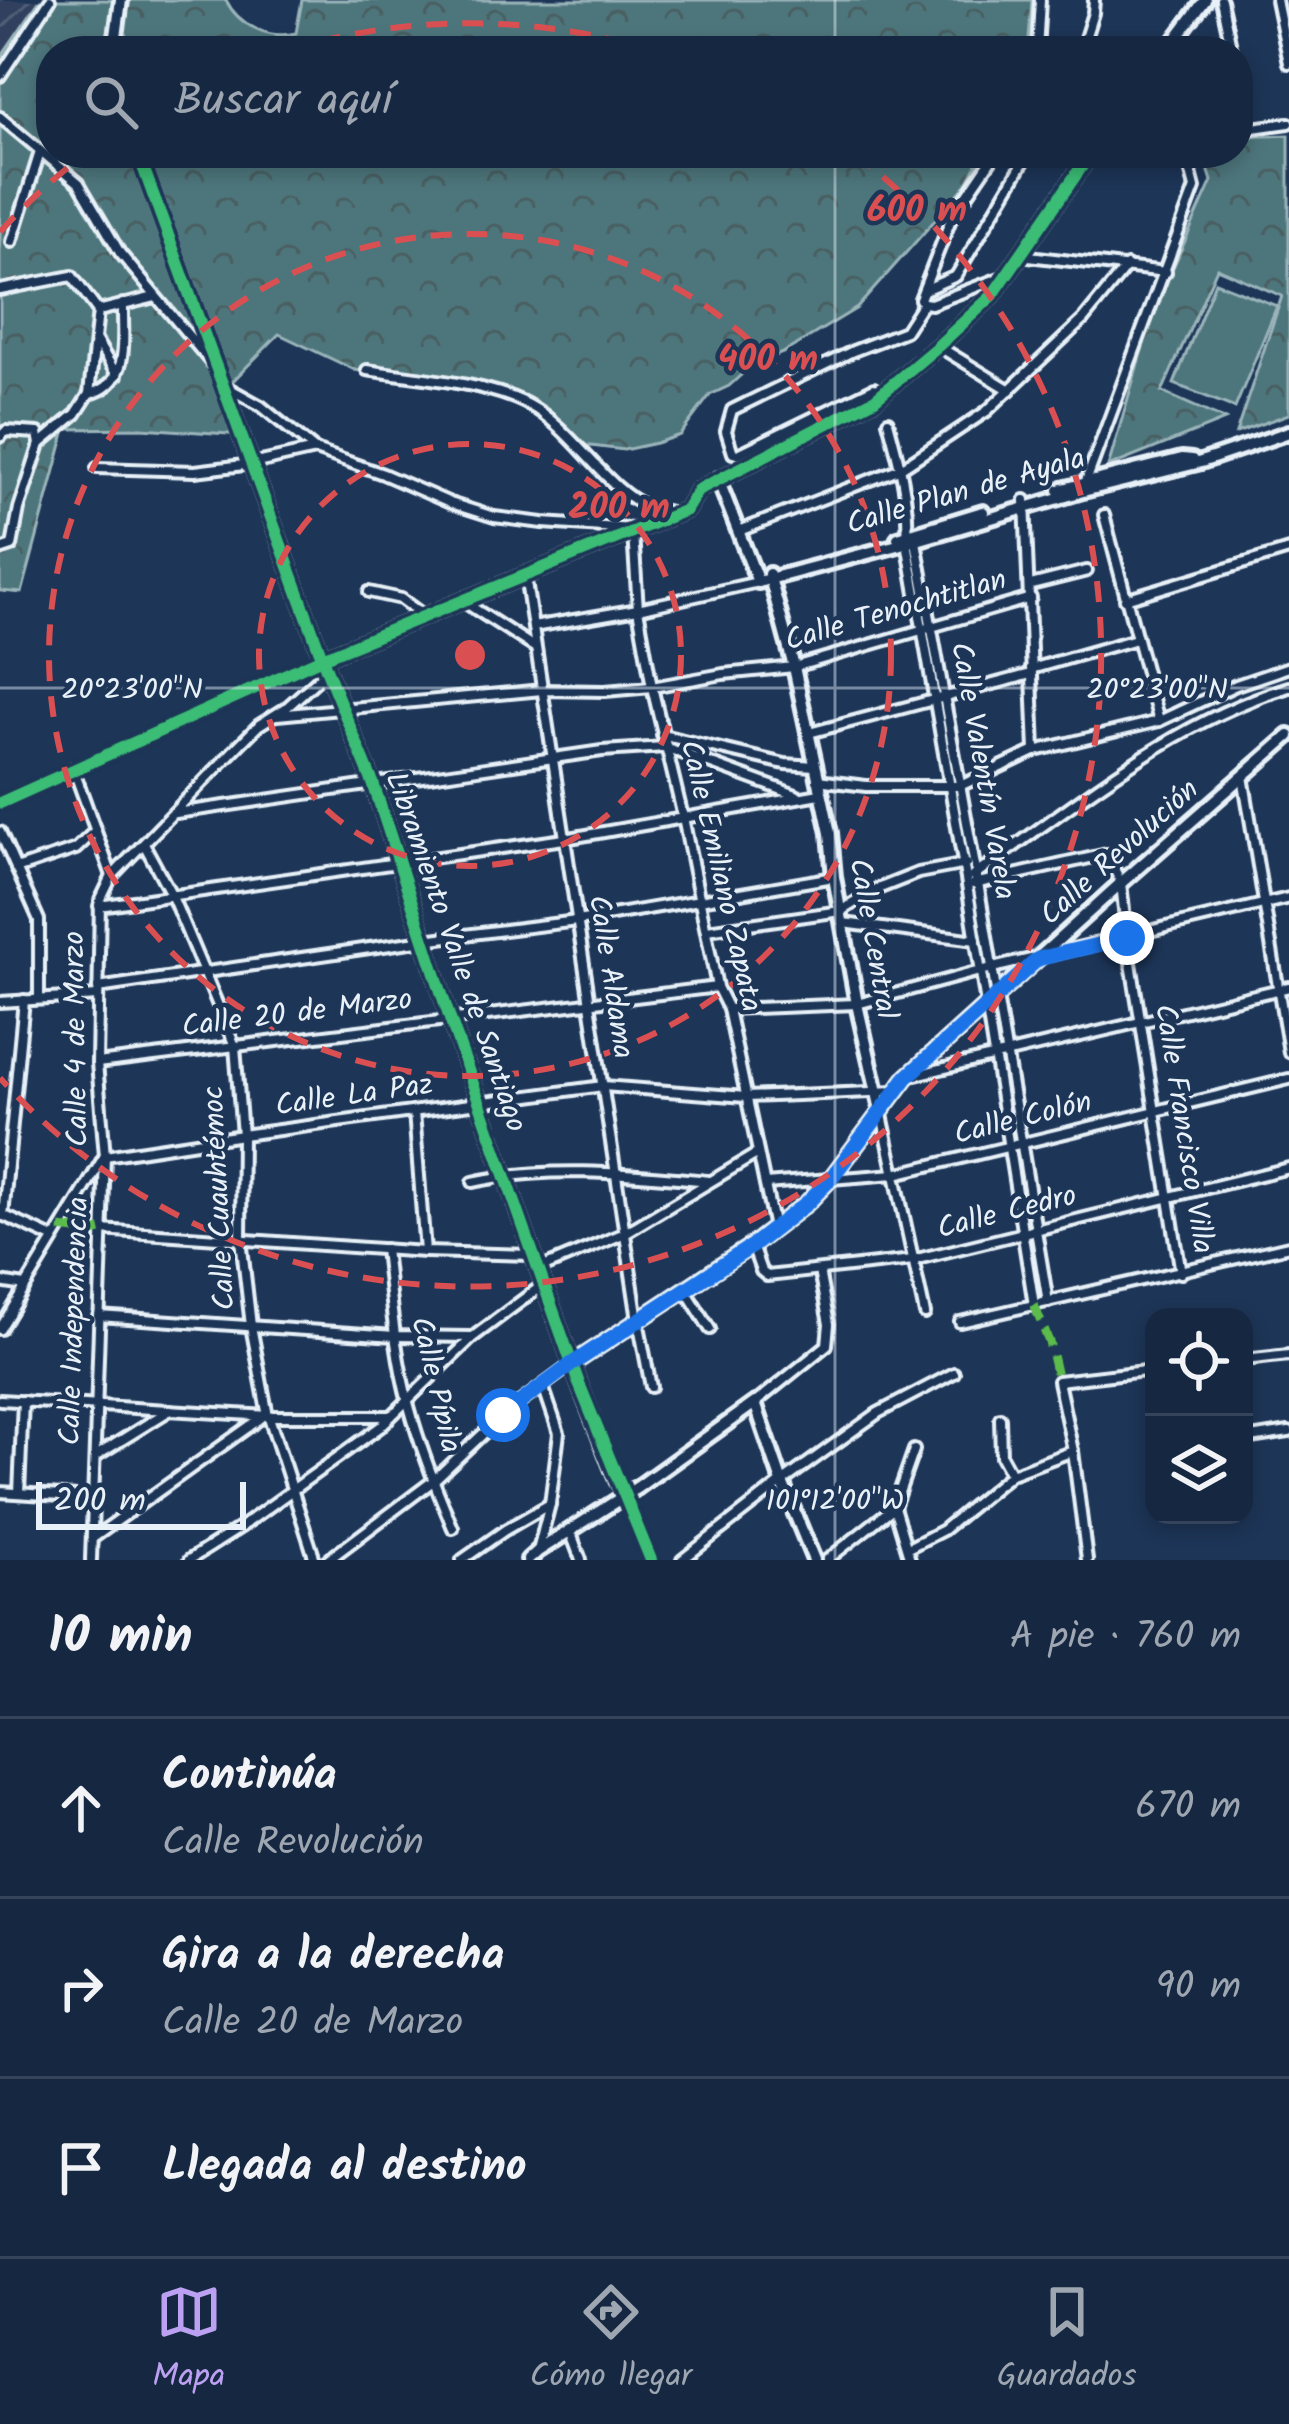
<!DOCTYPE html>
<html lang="es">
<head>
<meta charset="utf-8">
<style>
  :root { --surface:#162841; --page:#1f3048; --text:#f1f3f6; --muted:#9ea6b1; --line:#35445a; --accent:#bca0f2 }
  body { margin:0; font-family:Kalam,sans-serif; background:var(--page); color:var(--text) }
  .controls { position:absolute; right:36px; bottom:36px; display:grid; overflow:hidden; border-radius:24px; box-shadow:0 6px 18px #0003 }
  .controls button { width:108px; height:108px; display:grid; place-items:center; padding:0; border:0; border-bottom:3px solid var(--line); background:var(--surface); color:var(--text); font:60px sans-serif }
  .scale { position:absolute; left:36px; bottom:30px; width:210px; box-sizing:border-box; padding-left:12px; border:6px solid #e8f1f8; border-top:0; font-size:33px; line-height:42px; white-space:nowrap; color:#e8f1f8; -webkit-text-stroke:9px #1d3557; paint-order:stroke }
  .stop { position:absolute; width:36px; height:36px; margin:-27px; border:9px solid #1a73e8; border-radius:50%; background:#fff }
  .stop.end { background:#1a73e8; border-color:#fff; box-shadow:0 3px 12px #0008 }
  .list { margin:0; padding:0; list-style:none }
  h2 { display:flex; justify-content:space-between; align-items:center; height:156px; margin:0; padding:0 48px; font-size:51px }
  h2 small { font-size:39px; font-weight:400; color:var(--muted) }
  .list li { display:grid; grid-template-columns:78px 1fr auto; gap:36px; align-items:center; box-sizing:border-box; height:180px; padding:0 48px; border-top:3px solid var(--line) }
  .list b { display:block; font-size:45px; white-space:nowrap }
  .list p { margin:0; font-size:39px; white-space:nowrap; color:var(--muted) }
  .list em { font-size:39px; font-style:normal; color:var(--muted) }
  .icon { flex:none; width:66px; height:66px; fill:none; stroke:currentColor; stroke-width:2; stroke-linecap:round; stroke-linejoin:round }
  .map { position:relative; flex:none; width:1289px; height:1560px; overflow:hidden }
  .search { position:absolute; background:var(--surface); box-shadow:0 6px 18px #0003; left:36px; right:36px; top:36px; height:132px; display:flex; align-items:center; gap:30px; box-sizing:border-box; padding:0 42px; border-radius:48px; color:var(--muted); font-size:45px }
  .sheet { height:696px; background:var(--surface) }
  nav { display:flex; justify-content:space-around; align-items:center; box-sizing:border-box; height:168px; border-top:3px solid var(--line); background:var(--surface); font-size:33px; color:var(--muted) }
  nav a { display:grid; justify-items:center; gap:6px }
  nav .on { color:var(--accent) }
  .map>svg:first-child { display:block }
  .industrial { fill:url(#industrial-furrows) }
  .grass { fill:#4d767b; stroke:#9ab4ba; stroke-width:3 }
  .park { fill:url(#park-crowns); stroke:#9ab4ba; stroke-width:3 }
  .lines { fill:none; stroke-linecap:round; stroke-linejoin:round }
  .minor-casing { stroke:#e8f1f8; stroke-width:16 }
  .tertiary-casing { stroke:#e8f1f8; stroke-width:20 }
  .minor { stroke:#1d3557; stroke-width:8 }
  .tertiary { stroke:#1d3557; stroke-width:10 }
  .quiet { stroke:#5cbc4b; stroke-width:9; stroke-dasharray:18 9; stroke-linecap:butt }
  .cycleway-casing { stroke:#1d3557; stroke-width:20 }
  .cycleway { stroke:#3abd76; stroke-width:12 }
  .route { stroke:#1a73e8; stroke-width:15 }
  .ticks { fill:none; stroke:#e8f1f8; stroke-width:3; stroke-opacity:0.45 }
  .ring { fill:none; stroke:#da5052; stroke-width:6; stroke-dasharray:21 15 }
  .labels { text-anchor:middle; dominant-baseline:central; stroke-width:9; stroke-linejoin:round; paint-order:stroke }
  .street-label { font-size:30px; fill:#e8f1f8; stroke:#1d3557 }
  .ticks-label { font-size:30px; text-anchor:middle; fill:#e8f1f8; stroke:#1d3557; stroke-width:9; stroke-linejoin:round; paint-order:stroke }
  .centre { fill:#da5052; stroke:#1d3557; stroke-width:6 }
  .ring-label { font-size:36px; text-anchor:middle; font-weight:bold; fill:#da5052; stroke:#1d3557; stroke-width:9; stroke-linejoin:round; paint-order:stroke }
</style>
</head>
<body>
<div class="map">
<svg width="1289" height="1560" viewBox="0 0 1289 1560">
  <defs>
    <pattern id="industrial-furrows" width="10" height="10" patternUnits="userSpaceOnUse" patternTransform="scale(3)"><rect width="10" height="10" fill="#31415e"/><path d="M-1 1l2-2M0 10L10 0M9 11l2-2" fill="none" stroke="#4f5d76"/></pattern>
    <pattern id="park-crowns" width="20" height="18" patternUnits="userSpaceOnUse" patternTransform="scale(3)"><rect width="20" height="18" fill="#4d767b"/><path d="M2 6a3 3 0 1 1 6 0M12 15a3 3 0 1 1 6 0" fill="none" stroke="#4a5f62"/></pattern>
  </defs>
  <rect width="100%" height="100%" fill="#1d3557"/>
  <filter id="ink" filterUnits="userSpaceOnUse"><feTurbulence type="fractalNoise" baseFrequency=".00833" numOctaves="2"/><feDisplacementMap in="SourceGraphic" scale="24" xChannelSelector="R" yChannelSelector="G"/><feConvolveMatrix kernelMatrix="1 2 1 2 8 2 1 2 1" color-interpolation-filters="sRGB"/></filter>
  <g filter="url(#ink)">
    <polygon class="industrial" points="0,0 40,0 0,64"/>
    <polygon class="grass" points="1215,282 1277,306 1235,408 1174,384"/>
    <g class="park">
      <path d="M40,0H226C238,25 269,40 296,33L302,0H1032L1028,51H51V153H983L966,185L857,308L783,353L752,365L729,386L710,395L680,435L656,443L624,450L574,444L551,420L522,402L355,370L279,334L229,385L244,435L141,428L66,429L22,593L0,591V58Z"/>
      <polygon points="1289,135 1289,414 1236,433 1282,296 1217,268 1162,392 1225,420 1108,467 1153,312 1212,181 1203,153 1238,153 1238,137"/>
    </g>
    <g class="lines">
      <defs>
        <g id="minor">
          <polyline points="1221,0 1232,51"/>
          <polyline points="1276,0 1289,63"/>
          <polyline points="1037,51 1040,0"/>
          <polyline points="1081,51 1093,13 1094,0"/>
          <polyline points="0,76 50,0"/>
          <polyline points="1238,76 1250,129"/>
          <polyline points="0,117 79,183 120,253 212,364"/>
          <polyline points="1238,130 1289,123"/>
          <polyline points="12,242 40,152"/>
          <polyline points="1020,255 1166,272"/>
          <polyline points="0,290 72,276 98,311 155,297"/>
          <polyline points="924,290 956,276 1029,153"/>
          <polyline points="923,303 931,304 1005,276"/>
          <polyline points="95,339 117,375"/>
          <polyline points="938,346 1010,390"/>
          <path d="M367,370C415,378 487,382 529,405C572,428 608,492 648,507C657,510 667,511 675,513"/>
          <polyline points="223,385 261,406 315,450 383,474 450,503 494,517 543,523 633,529"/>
          <polyline points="89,394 98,311"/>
          <polyline points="881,394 874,388 738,454 733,453 726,431 732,410 853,351 905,331 923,303 920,299 951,219 996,153"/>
          <path d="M888,421C899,461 910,501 907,542L966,879L1034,1305"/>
          <polyline points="0,437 6,431 38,433 40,444"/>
          <polyline points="97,468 195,471 252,464 315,450"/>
          <polyline points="1085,484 1195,188 1186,153"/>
          <polyline points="1025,500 1035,751"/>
          <polyline points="1104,515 1159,721"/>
          <polyline points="739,531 901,468 987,411 1084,319 1127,266"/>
          <polyline points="633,533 638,609 652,687 683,817 717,987 728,1009 774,1228"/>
          <polyline points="915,536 978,883 1048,1302"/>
          <path d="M0,550L12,546L19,509L40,444L76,414L89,394C132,384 122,339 123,304"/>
          <polyline points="525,575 638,1320 651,1387"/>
          <polyline points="1031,585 1087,571"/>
          <polyline points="369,592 401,599 424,616"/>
          <polyline points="1125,599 1289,550"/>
          <polyline points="461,600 534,647"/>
          <polyline points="533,627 638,609 758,582"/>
          <polyline points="1031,669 1136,639"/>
          <polyline points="277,715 542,690 605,691 652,687 723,674 794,667 1031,598"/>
          <polyline points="809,733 1031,674"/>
          <polyline points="662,735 785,764 815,766"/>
          <polyline points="73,768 112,876"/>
          <polyline points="1243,776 1289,1052"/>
          <polyline points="817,780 866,786 960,786 1035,751 1159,721 1236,685 1289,667"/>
          <polyline points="0,803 322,658"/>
          <polyline points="176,813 602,751 665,747 796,795"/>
          <polyline points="0,832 39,920 39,999"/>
          <polyline points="144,844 171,894 235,1046 242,1135 241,1239 251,1326 267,1411 315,1560"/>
          <polyline points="16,869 76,849 96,830"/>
          <path d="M973,876C1074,806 1170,723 1289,687"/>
          <polyline points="974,884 1107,854 1121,883 1127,938 1181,1273"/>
          <polyline points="99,906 564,839 820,794"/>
          <polyline points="843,923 976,940"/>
          <polyline points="707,930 841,911 875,890 918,873 966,864"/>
          <polyline points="98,988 424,940 577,921 834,877"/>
          <polyline points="0,1002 98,996"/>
          <polyline points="728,1009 857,1004 980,971 1289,898"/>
          <polyline points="97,1063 717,987"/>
          <polyline points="911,1076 1289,987"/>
          <polyline points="881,1110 925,1314"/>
          <polyline points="414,1112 425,1252"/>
          <polyline points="105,1156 242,1135 603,1086 746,1097 896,1091"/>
          <path d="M473,1182C549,1165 632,1174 709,1181"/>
          <polyline points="765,1184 895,1174 1289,1079"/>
          <polyline points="0,1214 53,1238"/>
          <polyline points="3,1216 24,1000"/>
          <polyline points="101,1230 425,1252 532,1255"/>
          <polyline points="752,1246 761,1271 767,1276 913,1260 1289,1168"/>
          <path d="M385,1249C391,1301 395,1355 409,1406C420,1447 436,1488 453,1528"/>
          <polyline points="539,1269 625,1233 758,1153"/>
          <polyline points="0,1282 25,1286"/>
          <polyline points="685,1289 710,1329"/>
          <polyline points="98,1316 395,1336 471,1337"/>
          <polyline points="960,1322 1289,1246"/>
          <polyline points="0,1329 104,1157"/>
          <polyline points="1244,1360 1289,1355"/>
          <polyline points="0,1400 269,1416 391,1416"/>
          <polyline points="755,1403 827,1345 829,1324 819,1271"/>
          <polyline points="1000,1418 1001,1456 1011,1474"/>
          <polyline points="1244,1439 1289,1432"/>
          <polyline points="96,1456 170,1410"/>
          <polyline points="0,1492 93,1498"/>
          <polyline points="19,1493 23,1401"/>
          <polyline points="626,1495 651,1560"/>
          <polyline points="894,1507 914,1450"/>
          <polyline points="894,1507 910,1560"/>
          <polyline points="570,1531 581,1560"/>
          <polyline points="93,1538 261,1418"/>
          <polyline points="908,1548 943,1530 1011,1474 1073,1451"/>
          <polyline points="538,1551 550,1504 559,1433 543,1386"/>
          <polyline points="91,1560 105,1156 97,1063 100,901 112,876 240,744 259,725 286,708 327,671"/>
          <polyline points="189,1560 241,1527 380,1427 473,1337 544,1284"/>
          <polyline points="328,1560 433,1481 503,1415 571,1365"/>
          <polyline points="462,1560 505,1530 550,1504"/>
          <polyline points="682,1560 782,1482 878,1413 954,1373"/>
          <polyline points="827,1560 894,1507"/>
          <polyline points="1087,1560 1073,1451 1058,1381 1154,1370"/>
        </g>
        <g id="tertiary">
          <polyline points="114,51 121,0"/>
          <polyline points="1167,51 1205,0"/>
          <polyline points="138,153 327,671 373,783 450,1019 578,1381 617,1480 626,1495"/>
          <polyline points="718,479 758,582 917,540 1083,491 1201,462 1289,432"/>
          <polyline points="1059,490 1182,459 1192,460"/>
          <polyline points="898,538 983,512"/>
          <polyline points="769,574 794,667 830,833 834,877 857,1004 881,1110"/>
          <polyline points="322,658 686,510 698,490 875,399 938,346 992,296 1091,153"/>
          <polyline points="572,1364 751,1246 807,1203 832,1177 907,1077 1121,883 1289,736"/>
          <polyline points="528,1560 538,1551 638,1487 755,1403 782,1482 814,1560"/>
        </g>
      </defs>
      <use href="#minor" class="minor-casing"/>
      <use href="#tertiary" class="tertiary-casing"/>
      <use href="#minor" class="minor"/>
      <use href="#tertiary" class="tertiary"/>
      <g class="quiet">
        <polyline points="60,1228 92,1232 101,1230"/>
        <polyline points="1034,1305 1049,1342 1058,1381"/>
      </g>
      <defs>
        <g id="cycleway">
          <polyline points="138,153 327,671 373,783 450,1019 578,1381 651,1560"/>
          <polyline points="0,803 322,658 686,510 698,490 875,399 938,346 992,296 1091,153"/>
        </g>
      </defs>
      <use href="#cycleway" class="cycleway-casing"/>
      <use href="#cycleway" class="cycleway"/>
    </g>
  </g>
  <g class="lines" filter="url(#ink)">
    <polyline class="route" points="503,1415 572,1364 752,1246 807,1203 832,1177 907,1077 1038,959 1127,938"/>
  </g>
  <path class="ticks" d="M835,0V51M835,153V1560M0,688H1289"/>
  <g class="ring">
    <circle cx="470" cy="655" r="211"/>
    <circle cx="470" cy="655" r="421"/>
    <path d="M0 232A632 632 0 0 1 85 154M285 51A632 632 0 0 1 655 51M855 154A632 632 0 1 1 0 1078"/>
  </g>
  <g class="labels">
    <g class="street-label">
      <text transform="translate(966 492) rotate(-16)">Calle Plan de Ayala</text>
      <text transform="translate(896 611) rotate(-16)">Calle Tenochtitlan</text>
      <text transform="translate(982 771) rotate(80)">Calle Valentín Varela</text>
      <text transform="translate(1120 853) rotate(-42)">Calle Revolución</text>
      <text transform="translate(720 876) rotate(77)">Calle Emiliano Zapata</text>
      <text transform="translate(872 939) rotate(80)">Calle Central</text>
      <text transform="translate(455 952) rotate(71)">Libramiento Valle de Santiago</text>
      <text transform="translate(610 977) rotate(81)">Calle Aldama</text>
      <text transform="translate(297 1014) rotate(-7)">Calle 20 de Marzo</text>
      <text transform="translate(77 1039) rotate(-91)">Calle 4 de Marzo</text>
      <text transform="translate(354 1096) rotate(-8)">Calle La Paz</text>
      <text transform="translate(1023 1119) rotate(-14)">Calle Colón</text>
      <text transform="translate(1183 1129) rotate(81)">Calle Francisco Villa</text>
      <text transform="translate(220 1198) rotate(-93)">Calle Cuauhtémoc</text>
      <text transform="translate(1007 1213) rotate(-14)">Calle Cedro</text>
      <text transform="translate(75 1321) rotate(-88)">Calle Independencia</text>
      <text transform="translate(435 1385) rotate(77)">Calle Pípila</text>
    </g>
  </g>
  <g class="ticks-label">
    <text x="132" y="699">20°23'00"N</text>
    <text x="1157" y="699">20°23'00"N</text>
    <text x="835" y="1510">101°12'00"W</text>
  </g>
  <circle cx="470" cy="655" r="18" class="centre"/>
  <g class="ring-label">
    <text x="917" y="221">600 m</text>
    <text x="768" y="370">400 m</text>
    <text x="619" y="518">200 m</text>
  </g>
</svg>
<div class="controls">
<button><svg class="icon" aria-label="locate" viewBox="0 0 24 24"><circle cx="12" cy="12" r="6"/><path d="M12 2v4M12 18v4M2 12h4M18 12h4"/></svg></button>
<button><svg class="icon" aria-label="layers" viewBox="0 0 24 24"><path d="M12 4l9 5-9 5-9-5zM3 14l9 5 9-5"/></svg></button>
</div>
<div class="scale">200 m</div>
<div class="stop" style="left:503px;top:1415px"></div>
<div class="stop end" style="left:1127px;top:938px"></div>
<div class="search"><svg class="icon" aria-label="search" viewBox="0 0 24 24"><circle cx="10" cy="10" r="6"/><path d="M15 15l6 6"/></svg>Buscar aquí</div>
</div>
<section class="sheet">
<h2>10 min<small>A pie · 760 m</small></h2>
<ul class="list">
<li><svg class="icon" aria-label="ahead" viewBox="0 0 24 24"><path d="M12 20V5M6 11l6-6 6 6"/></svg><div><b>Continúa</b><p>Calle Revolución</p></div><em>670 m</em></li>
<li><svg class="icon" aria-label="right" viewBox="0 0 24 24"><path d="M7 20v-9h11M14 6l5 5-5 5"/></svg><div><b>Gira a la derecha</b><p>Calle 20 de Marzo</p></div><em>90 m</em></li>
<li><svg class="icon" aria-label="arrive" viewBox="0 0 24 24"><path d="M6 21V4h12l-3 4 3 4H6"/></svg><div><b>Llegada al destino</b></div></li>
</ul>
</section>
<nav>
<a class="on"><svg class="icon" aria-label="map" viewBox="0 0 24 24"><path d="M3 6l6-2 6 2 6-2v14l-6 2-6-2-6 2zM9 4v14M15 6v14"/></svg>Mapa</a>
<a><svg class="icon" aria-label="directions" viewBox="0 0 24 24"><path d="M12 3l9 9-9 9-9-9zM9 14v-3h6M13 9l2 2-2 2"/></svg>Cómo llegar</a>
<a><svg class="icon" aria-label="saved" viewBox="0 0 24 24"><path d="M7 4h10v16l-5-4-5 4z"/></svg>Guardados</a>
</nav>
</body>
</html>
